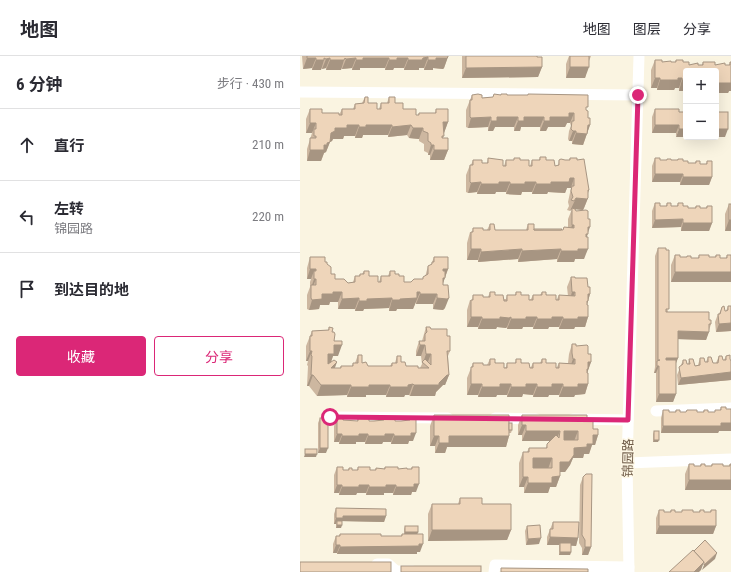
<!DOCTYPE html>
<html lang="zh">
<head>
<meta charset="utf-8">
<style>
  :root { --surface:#fff; --page:#f2f2f3; --text:#2b2b33; --muted:#7c7c81; --line:#e1e1e2; --accent:#db2777 }
  body { margin:0; font-family:"Roboto Condensed","Noto Sans SC",sans-serif; background:var(--page); color:var(--text) }
  .controls { position:absolute; right:12px; top:12px; display:grid; overflow:hidden; border-radius:4px; box-shadow:0 4px 16px #0002 }
  .controls button { width:36px; height:36px; display:grid; place-items:center; padding:0; border:0; border-bottom:1px solid var(--line); background:var(--surface); color:var(--text); font:20px sans-serif }
  .stop { position:absolute; width:12px; height:12px; margin:-9px; border:3px solid #db2777; border-radius:50%; background:#fff }
  .stop.end { background:#db2777; border-color:#fff; box-shadow:0 1px 4px #0008 }
  .list { margin:0; padding:0; list-style:none }
  h2 { display:flex; justify-content:space-between; align-items:center; height:52px; margin:0; padding:0 16px; font-size:17px }
  h2 small { font-size:13px; font-weight:400; color:var(--muted) }
  .list li { display:grid; grid-template-columns:26px 1fr auto; gap:12px; align-items:center; box-sizing:border-box; height:72px; padding:0 16px; border-top:1px solid var(--line) }
  .list b { display:block; font-size:15px; white-space:nowrap }
  .list p { margin:0; font-size:13px; white-space:nowrap; color:var(--muted) }
  .list em { font-size:13px; font-style:normal; color:var(--muted) }
  .actions { display:flex; gap:8px; padding:12px 16px }
  .actions a { flex:1; padding:9px 0; border:1px solid var(--accent); border-radius:4px; text-align:center; font-size:14px; color:var(--accent) }
  .actions .main { background:var(--accent); color:#fff }
  .icon { flex:none; width:22px; height:22px; fill:none; stroke:currentColor; stroke-width:2; stroke-linecap:round; stroke-linejoin:round }
  .map { position:relative; flex:none; width:431px; height:516px; overflow:hidden }
  header { display:flex; align-items:center; gap:24px; box-sizing:border-box; height:56px; padding:0 20px; background:var(--surface); border-bottom:1px solid var(--line) }
  header strong { font-size:19px }
  nav { display:flex; gap:22px; margin-inline-start:auto; font-size:14px }
  main { display:flex }
  aside { flex:1; background:var(--surface) }
  .map>svg:first-child { display:block }
  .lines { fill:none; stroke-linecap:round; stroke-linejoin:round }
  .minor { stroke:#fff; stroke-width:11 }
  .wall { fill:#cdb7a0 }
  .shaded-wall { fill:#a79582 }
  .building { fill:#eed5ba; stroke:#a79582; fill-rule:evenodd }
  .route { stroke:#db2777; stroke-width:5 }
  .labels { text-anchor:middle; dominant-baseline:central; stroke-width:3; stroke-linejoin:round; paint-order:stroke }
  .street-label { font-size:13px; fill:#705c49; stroke:#fef8e6 }
</style>
</head>
<body>
<header>
<strong>地图</strong>
<nav><a>地图</a><a>图层</a><a>分享</a></nav>
</header>
<main>
<aside>
<h2>6 分钟<small>步行 · 430 m</small></h2>
<ul class="list">
<li><svg class="icon" aria-label="ahead" viewBox="0 0 24 24"><path d="M12 20V5M6 11l6-6 6 6"/></svg><div><b>直行</b></div><em>210 m</em></li>
<li><svg class="icon" aria-label="left" viewBox="0 0 24 24"><path d="M17 20v-9H6M10 6l-5 5 5 5"/></svg><div><b>左转</b><p>锦园路</p></div><em>220 m</em></li>
<li><svg class="icon" aria-label="arrive" viewBox="0 0 24 24"><path d="M6 21V4h12l-3 4 3 4H6"/></svg><div><b>到达目的地</b></div></li>
</ul>
<div class="actions"><a class="main">收藏</a><a>分享</a></div>
</aside>
<div class="map">
<svg width="431" height="516" viewBox="0 0 431 516">
  <rect width="100%" height="100%" fill="#faf4e1"/>
  <g class="lines">
    <g class="minor">
      <polyline points="0,36 338,39"/>
      <polyline points="356,355 431,352"/>
      <polyline points="30,361 148,362"/>
      <polyline points="195,362 236,363"/>
      <polyline points="273,363 328,364"/>
      <polyline points="327,407 431,403"/>
      <polyline points="77,508 88,508 96,515 113,515"/>
      <polyline points="194,516 195,509 329,511"/>
      <polyline points="329,516 327,407 339,0"/>
    </g>
  </g>
  <g class="wall">
    <polygon points="2,0 148,0 144,12 143,13 133,12 133,14 124,14 124,12 119,12 119,14 104,14 104,12 94,12 93,14 85,14 85,12 60,12 60,14 52,14 52,12 42,13 41,12 41,14 26,14 26,12 22,13 21,12 21,14 12,14 12,12 3,13"/>
    <polygon points="162,0 237,0 242,11 238,21 162,22"/>
    <polygon points="269,0 291,0 289,5 285,22 266,22 266,8"/>
    <polygon points="355,4 362,6 375,6 376,4 389,9 402,9 403,6 415,9 429,9 430,6 431,35 429,35 428,37 416,37 416,15 386,15 386,37 383,37 383,35 379,35 379,32 375,32 374,34 357,34 357,32 351,32 351,14"/>
    <polygon points="201,38 207,39 286,54 290,69 283,89 272,88 272,85 269,85 268,83 269,75 271,70 270,67 267,67 265,71 248,71 246,75 240,75 240,71 221,71 220,75 214,75 214,71 195,71 193,75 188,75 188,71 168,72 166,71 166,54 172,39 182,42 193,41 201,39"/>
    <polygon points="65,41 68,47 77,53 79,53 81,47 87,47 89,41 95,47 103,53 116,59 118,59 119,57 135,57 136,53 148,66 144,77 144,80 143,82 148,94 144,104 130,104 130,99 128,99 128,97 124,95 124,88 119,85 119,83 109,82 107,79 88,81 88,79 63,79 62,82 55,82 55,80 44,80 43,83 33,83 32,85 30,86 26,96 24,97 21,105 7,105 7,93 12,77 6,77 6,63 10,53 22,57 39,59 42,53 53,53 55,48 62,47"/>
    <polygon points="355,53 379,56 386,56 376,81 376,77 352,77 352,61"/>
    <polygon points="240,101 246,104 255,110 258,110 259,104 269,104 270,102 277,104 288,137 288,142 284,152 283,154 275,153 288,177 287,181 284,203 275,203 274,206 257,206 257,203 218,206 218,203 178,206 178,204 167,204 167,187 170,176 172,176 173,172 183,174 187,174 190,168 195,174 226,174 228,168 234,173 263,174 264,171 268,171 268,163 272,153 270,155 267,154 269,150 268,146 271,132 267,132 265,137 248,136 247,138 232,138 232,136 222,136 221,139 206,138 206,136 196,136 195,138 177,138 177,136 168,137 166,136 166,119 170,109 171,109 173,104 182,107 187,107 188,102 204,110 206,104 214,104 214,102 220,104 229,110 230,110 232,104 239,104"/>
    <polygon points="355,102 360,104 367,104 367,103 371,104 377,104 378,103 388,107 395,107 396,105 400,108 406,108 407,105 412,121 409,129 380,129 380,126 352,126 352,110"/>
    <polygon points="355,147 360,150 366,150 367,147 371,150 377,150 378,147 388,152 395,152 396,150 400,152 406,152 407,150 412,167 409,175 381,175 381,171 352,172 352,155"/>
    <polygon points="429,148 431,148 431,175 425,175 425,158"/>
    <polygon points="358,192 368,256 409,264 411,268 406,284 378,283 378,302 376,306 376,338 373,346 356,346 356,317 354,317 355,311 355,200"/>
    <polygon points="375,199 380,201 387,201 387,200 391,202 398,202 399,199 409,201 415,201 416,199 420,202 426,202 427,199 431,226 371,226 371,209"/>
    <polygon points="10,201 25,206 27,208 31,218 35,223 48,227 53,226 55,220 59,220 60,218 62,218 64,215 69,220 78,226 79,226 81,220 88,220 90,215 99,220 104,226 111,226 123,223 125,221 128,210 131,209 134,201 148,213 143,227 145,252 143,254 133,253 133,248 116,248 116,246 113,253 97,253 96,255 89,255 89,252 64,253 63,255 55,255 55,253 38,253 38,246 30,246 29,249 20,249 19,253 9,254 7,253 7,239 10,231 10,226 11,223 7,223 7,212"/>
    <polygon points="271,221 275,222 288,231 290,238 287,249 288,261 285,271 275,271 274,273 259,273 259,271 249,271 248,273 233,273 233,271 223,271 222,273 207,273 207,271 206,272 197,271 196,273 178,273 178,271 167,271 167,254 170,244 172,244 173,239 183,241 188,241 190,236 204,245 204,243 206,243 207,239 215,239 216,236 229,244 231,243 233,239 240,239 242,236 256,244 257,243 259,239 268,240 267,231"/>
    <polygon points="428,250 431,250 431,275 416,276 415,266 418,258 419,258 422,251 425,255 426,255"/>
    <polygon points="29,271 32,276 38,300 33,300 31,306 37,306 34,312 40,312 41,310 52,310 53,307 55,307 58,299 62,307 68,310 90,310 92,307 95,307 97,300 101,306 106,310 120,312 122,308 121,300 116,300 116,295 119,285 122,285 126,271 147,280 150,295 148,300 149,319 145,329 143,329 136,336 135,340 110,340 109,339 105,339 104,341 86,341 86,339 66,339 66,341 47,341 47,339 17,340 9,330 7,330 8,310 7,309 8,305 6,305 6,290 12,275 28,274"/>
    <polygon points="272,288 288,298 291,306 287,317 288,328 285,338 275,339 274,341 259,341 259,339 249,339 248,341 233,341 233,339 223,338 222,341 207,341 207,339 197,339 196,341 178,341 178,339 167,339 167,322 173,307 183,309 187,309 190,303 204,312 206,311 207,307 215,307 216,303 230,312 231,311 233,307 240,307 242,303 246,307 256,312 257,311 259,307 268,307 269,298"/>
    <polygon points="419,300 423,304 424,304 426,300 431,305 431,324 378,329 377,319 383,304 387,308 388,308 389,303 395,310 398,309 400,302 405,306 406,306 408,301 413,307 416,307"/>
    <polygon points="421,351 426,353 431,353 431,375 419,375 418,377 361,377 361,362 363,354 369,356 375,356 376,354 380,356 386,356 387,354 397,356 403,356 404,354 408,356 415,356 415,354 420,354"/>
    <polygon points="134,359 209,367 212,374 211,377 209,377 209,380 206,391 147,391 145,397 135,397 135,390 130,390 130,370"/>
    <polygon points="222,359 287,364 293,373 298,379 295,389 292,389 289,398 284,398 283,402 273,402 270,409 265,416 260,416 260,420 256,431 250,431 248,437 224,437 224,431 219,431 219,407 223,396 227,396 229,392 246,392 247,388 250,385 222,385 222,379 218,379 218,369"/>
    <polygon points="20,362 26,397 18,397 18,367"/>
    <polygon points="37,362 43,364 57,365 58,362 69,365 83,364 84,362 95,365 101,365 110,364 110,362 113,385 109,385 108,388 91,388 91,386 83,386 82,388 65,388 65,386 56,386 56,388 39,388 39,386 34,386 34,370"/>
    <polygon points="354,375 358,386 353,386 353,378"/>
    <polygon points="389,408 394,410 400,410 401,408 405,410 411,410 412,408 423,410 429,410 430,408 431,434 385,434 385,418"/>
    <polygon points="37,411 43,414 48,414 49,412 52,414 57,414 58,411 70,414 75,414 76,412 84,413 85,411 98,413 111,413 112,411 116,436 112,436 111,439 93,439 93,437 84,437 84,439 66,439 66,437 57,437 56,439 39,439 39,437 34,437 34,419"/>
    <polygon points="283,421 291,491 288,499 282,499 282,492 279,487 280,429"/>
    <polygon points="160,442 182,448 211,474 207,484 128,485 128,458 132,448 158,448"/>
    <polygon points="36,452 86,460 84,466 42,465 41,472 36,472 36,468 34,468 34,458"/>
    <polygon points="359,454 364,456 370,456 371,454 375,456 382,456 382,454 393,456 399,456 400,454 404,456 410,456 411,454 416,470 413,478 356,478 356,462"/>
    <polygon points="253,466 278,482 276,490 271,489 271,496 270,499 259,499 259,489 247,489 247,481"/>
    <polygon points="105,470 118,476 117,478 120,496 117,496 117,498 37,498 37,497 33,497 33,488 36,480 39,480 40,478 81,480 101,480 102,478 104,478 104,473"/>
    <polygon points="227,470 239,488 226,489 225,475"/>
  </g>
  <g class="shaded-wall">
    <polygon points="128,1 124,12 119,12 119,14 104,14 108,4"/>
    <polygon points="148,1 144,12 143,13 133,12 133,14 124,14 128,4 136,2"/>
    <polygon points="7,2 16,2 12,12 3,13"/>
    <polygon points="30,2 26,12 22,13 26,3"/>
    <polygon points="56,2 52,12 42,13 46,3"/>
    <polygon points="63,2 89,2 85,12 60,12 60,14 52,14 56,4"/>
    <polygon points="97,2 108,2 104,12 94,12 93,14 85,14 89,4"/>
    <polygon points="16,4 24,4 21,14 12,14"/>
    <polygon points="30,4 44,4 41,14 26,14"/>
    <polygon points="242,11 238,21 162,22 166,12"/>
    <polygon points="270,11 289,11 285,22 266,22"/>
    <polygon points="355,22 360,22 357,32 351,32"/>
    <polygon points="378,22 382,22 379,32 375,32 374,34 357,34 360,24"/>
    <polygon points="382,24 386,24 386,27 383,35 379,35"/>
    <polygon points="431,26 431,35 429,35 428,37 416,37 416,27"/>
    <polygon points="386,30 386,37 383,37"/>
    <polygon points="269,57 274,57 270,67 267,67 265,71 248,71 246,75 240,75 244,65 250,61"/>
    <polygon points="191,61 188,71 168,72 171,62"/>
    <polygon points="197,61 218,61 214,71 195,71 193,75 188,75 191,65"/>
    <polygon points="224,61 244,61 240,71 221,71 220,75 214,75 218,65"/>
    <polygon points="143,66 148,66 144,77"/>
    <polygon points="10,67 16,67 12,77 6,77"/>
    <polygon points="47,69 59,69 55,80 44,80 43,83 33,83 32,85 30,86 26,96 24,97 21,105 7,105 10,94 24,89 31,77 35,72"/>
    <polygon points="66,69 92,69 88,79 63,79 62,82 55,82 59,71"/>
    <polygon points="111,69 107,79 88,81 92,71"/>
    <polygon points="288,69 290,69 283,89 272,88 276,77"/>
    <polygon points="355,69 379,69 376,77 352,77"/>
    <polygon points="113,72 123,72 119,83 109,82"/>
    <polygon points="379,73 386,73 386,81 376,81"/>
    <polygon points="416,73 428,73 425,81 416,81"/>
    <polygon points="273,75 276,75 272,85 269,85"/>
    <polygon points="131,89 134,89 130,99 128,99"/>
    <polygon points="134,94 148,94 144,104 130,104"/>
    <polygon points="355,118 383,118 380,126 352,126"/>
    <polygon points="383,121 412,121 409,129 380,129"/>
    <polygon points="270,122 274,122 271,132 267,132 265,137 248,136 247,138 232,138 236,128"/>
    <polygon points="181,126 177,136 168,137 171,127"/>
    <polygon points="199,126 210,126 206,136 196,136 195,138 177,138 181,128"/>
    <polygon points="225,126 236,126 232,136 222,136 221,139 206,138 210,128"/>
    <polygon points="288,134 289,134 286,143 288,142 284,152 283,154 272,153 270,155 276,142"/>
    <polygon points="383,163 381,171 352,172 355,164"/>
    <polygon points="429,164 431,164 431,175 425,175"/>
    <polygon points="383,167 412,167 409,175 381,175"/>
    <polygon points="272,169 274,169 271,179 269,179"/>
    <polygon points="288,171 290,171 284,188"/>
    <polygon points="171,193 181,193 178,204 167,204"/>
    <polygon points="222,193 218,203 178,206 181,196"/>
    <polygon points="261,193 257,203 218,206 222,195"/>
    <polygon points="278,193 288,193 284,203 275,203 274,206 257,206 261,195"/>
    <polygon points="10,213 16,213 14,219 14,215 11,223 7,223"/>
    <polygon points="143,213 148,213 141,233"/>
    <polygon points="375,216 431,216 431,226 371,226"/>
    <polygon points="14,223 16,223 12,233 11,232"/>
    <polygon points="33,236 42,236 38,246 30,246 29,249 20,249 19,253 9,254 12,244 22,238"/>
    <polygon points="117,236 120,236 113,253 97,253 96,255 89,255 92,244 100,243"/>
    <polygon points="272,236 275,236 271,246 269,246"/>
    <polygon points="120,238 137,238 133,248 116,248"/>
    <polygon points="288,238 290,238 285,255"/>
    <polygon points="59,242 55,253 38,253 42,243"/>
    <polygon points="92,242 89,252 64,253 63,255 55,255 59,245 67,243"/>
    <polygon points="137,242 149,242 145,252 143,254 133,253"/>
    <polygon points="171,261 182,261 178,271 167,271"/>
    <polygon points="200,261 211,261 207,271 206,272 197,271 196,273 178,273 182,263"/>
    <polygon points="226,261 237,261 233,271 223,271 222,273 207,273 211,263"/>
    <polygon points="252,261 263,261 259,271 249,271 248,273 233,273 237,263"/>
    <polygon points="278,261 288,261 285,271 275,271 274,273 259,273 263,263"/>
    <polygon points="431,267 431,275 416,276 419,268"/>
    <polygon points="378,275 409,276 406,284 375,283"/>
    <polygon points="34,289 42,289 38,300 33,300 30,309 24,309 28,298"/>
    <polygon points="120,289 125,289 121,300 116,300"/>
    <polygon points="10,295 12,295 8,305 6,305"/>
    <polygon points="126,298 131,298 127,308 123,307"/>
    <polygon points="366,302 378,302 375,310 363,310"/>
    <polygon points="273,303 275,303 271,314 269,314"/>
    <polygon points="358,304 360,304 359,310 356,317 354,317 357,310"/>
    <polygon points="37,306 33,317 31,312"/>
    <polygon points="288,306 291,306 285,323"/>
    <polygon points="431,316 431,324 378,329 381,322"/>
    <polygon points="11,319 13,319 9,330 7,330"/>
    <polygon points="147,319 149,319 145,329 143,329 136,336 135,340 110,340 114,329"/>
    <polygon points="113,328 109,339 105,339 104,341 86,341 90,331"/>
    <polygon points="171,328 182,328 178,339 167,339"/>
    <polygon points="200,328 211,328 207,339 197,339 196,341 178,341 182,331"/>
    <polygon points="226,328 237,328 233,339 223,338 222,341 207,341 211,331"/>
    <polygon points="252,328 263,328 259,339 249,339 248,341 233,341 237,331"/>
    <polygon points="278,328 288,328 285,338 275,339 274,341 259,341 263,331"/>
    <polygon points="21,329 51,329 47,339 17,340"/>
    <polygon points="69,329 90,329 86,339 66,339 66,341 47,341 51,331"/>
    <polygon points="359,338 376,338 373,346 356,346"/>
    <polygon points="421,367 431,367 431,375 419,375 418,377 361,377 363,370"/>
    <polygon points="222,369 226,369 222,379 218,379"/>
    <polygon points="226,375 260,375 256,385 222,385"/>
    <polygon points="264,375 278,375 274,385 260,385"/>
    <polygon points="111,377 116,377 113,385 109,385 108,388 91,388 94,380"/>
    <polygon points="37,378 42,378 39,386 34,386"/>
    <polygon points="59,378 68,378 65,386 56,386 56,388 39,388 42,380"/>
    <polygon points="85,378 94,378 91,386 83,386 82,388 65,388 68,380"/>
    <polygon points="293,379 298,379 295,389 292,389 289,398 284,398 283,402 273,402 270,409 265,416 256,416 260,406 274,392 287,388"/>
    <polygon points="134,380 139,380 135,390 130,390"/>
    <polygon points="149,380 209,380 206,391 147,391 145,397 135,397 139,387"/>
    <polygon points="354,384 359,384 358,386 353,386"/>
    <polygon points="20,392 28,392 26,397 18,397"/>
    <polygon points="5,398 17,398 16,401 4,401"/>
    <polygon points="233,402 252,402 248,413 229,413"/>
    <polygon points="260,420 256,431 250,431 248,437 224,437 228,427 252,421"/>
    <polygon points="223,421 228,421 224,431 219,431"/>
    <polygon points="389,424 431,424 431,434 385,434"/>
    <polygon points="114,428 119,428 116,436 112,436 111,439 93,439 96,431"/>
    <polygon points="37,429 42,429 39,437 34,437"/>
    <polygon points="59,429 69,429 66,437 57,437 56,439 39,439 42,431"/>
    <polygon points="86,429 96,429 93,437 84,437 84,439 66,439 69,431"/>
    <polygon points="43,460 86,460 84,466 37,465 36,468 34,468 36,462"/>
    <polygon points="37,469 42,469 41,472 36,472"/>
    <polygon points="359,470 416,470 413,478 356,478"/>
    <polygon points="132,474 211,474 207,484 128,485"/>
    <polygon points="105,476 118,476 117,479 104,479"/>
    <polygon points="250,481 278,482 276,490 260,489 260,487 259,489 247,489"/>
    <polygon points="241,482 239,488 226,489 228,483"/>
    <polygon points="123,488 120,496 117,496 117,498 37,498 40,491"/>
    <polygon points="36,489 40,489 37,497 33,497"/>
    <polygon points="285,491 291,491 288,499 282,499"/>
    <polygon points="260,496 271,496 270,499 259,499"/>
    <polygon points="417,497 415,503 402,514 404,509"/>
    <polygon points="404,506 401,514 399,516 394,516"/>
  </g>
  <g class="building">
    <polygon points="7,0 148,0 148,1 147,2 136,2 136,4 128,4 128,1 123,2 122,4 108,4 108,2 97,2 97,4 89,4 89,2 63,2 63,4 56,4 56,2 46,3 45,2 44,4 30,4 30,2 26,3 24,2 24,4 16,4 16,2 7,2"/>
    <polygon points="166,0 237,0 237,1 242,1 242,11 166,12"/>
    <rect x="270" y="0" width="19" height="11"/>
    <polygon points="355,4 362,4 362,6 371,5 371,6 376,6 376,4 383,4 383,6 389,6 389,9 398,7 398,9 403,9 403,6 415,6 415,9 425,7 425,9 430,9 430,6 431,6 431,27 416,27 416,15 386,15 386,24 382,24 382,22 378,22 378,24 360,24 360,22 355,22"/>
    <polygon points="178,38 182,39 182,42 193,41 194,38 201,39 201,38 207,38 207,39 228,39 228,38 288,39 288,51 286,51 286,54 288,55 288,62 290,62 290,69 288,69 287,78 276,77 276,75 273,75 271,73 272,65 274,65 274,57 269,57 269,61 250,61 250,65 244,65 244,61 224,61 224,65 218,65 218,61 197,61 197,65 191,65 191,61 171,62 170,61 170,44 172,44 172,39"/>
    <polygon points="65,41 68,41 68,47 77,47 77,53 81,53 81,47 89,47 89,41 95,41 95,47 103,47 103,53 116,53 116,59 119,59 119,57 136,57 136,53 148,53 148,66 143,66 144,80 142,80 142,82 148,82 148,94 134,94 134,89 131,89 131,87 128,85 128,77 123,75 123,72 113,72 111,69 92,71 92,69 66,69 66,71 59,71 59,69 47,69 47,72 35,72 35,75 31,77 30,86 27,87 27,89 24,89 24,94 10,94 10,82 16,82 16,80 14,80 14,73 16,73 16,67 10,67 10,53 22,53 22,57 39,57 39,59 42,59 42,53 55,53 55,48 64,47"/>
    <polygon points="355,53 379,53 379,56 386,56 386,73 379,73 379,69 355,69"/>
    <rect x="416" y="56" width="12" height="17"/>
    <polygon points="240,101 246,101 246,104 254,104 255,110 259,109 259,104 261,103 265,104 270,104 270,102 277,102 277,104 284,103 289,134 288,134 288,142 287,143 276,142 274,145 271,144 273,141 271,135 272,130 274,130 274,122 270,122 269,126 251,126 251,128 236,128 236,126 225,126 225,128 210,128 210,126 199,126 199,128 181,128 181,126 171,127 170,126 170,109 173,109 173,104 182,104 182,107 188,107 188,102 203,104 203,110 206,110 206,104 214,104 214,102 220,102 220,104 229,104 229,110 232,110 232,104 240,104"/>
    <polygon points="355,102 360,102 360,104 367,104 367,103 371,103 371,104 378,104 378,103 383,103 383,105 388,105 388,107 396,107 396,105 400,105 400,108 407,108 407,105 412,105 412,121 383,121 383,118 355,118"/>
    <polygon points="355,147 360,147 360,150 367,150 367,147 371,147 371,150 378,150 378,147 383,147 383,150 388,150 388,152 396,152 396,150 400,150 400,152 407,152 407,150 412,150 412,167 383,167 383,163 355,164"/>
    <rect x="429" y="148" width="2" height="16"/>
    <polygon points="272,152 275,153 276,155 286,154 288,155 288,163 290,163 290,171 288,171 288,178 286,178 286,181 288,181 288,193 278,193 278,195 261,195 261,193 222,195 222,193 181,196 181,193 171,193 171,176 173,176 173,172 183,172 183,174 190,174 190,168 194,168 195,174 228,174 228,168 234,168 234,174 263,174 264,171 274,172 274,169 272,169"/>
    <polygon points="234,173 262,173 261,174 234,174"/>
    <polygon points="358,192 366,192 366,194 369,194 369,253 366,253 366,256 409,256 409,264 411,264 411,268 409,268 409,276 378,275 378,302 366,302 366,304 376,304 376,338 359,338 359,310 357,310 357,305 360,304 358,304"/>
    <polygon points="375,199 380,199 380,201 387,201 387,200 391,200 391,202 399,202 399,199 409,199 409,201 416,201 416,199 420,199 420,202 427,202 427,199 431,199 431,216 375,216"/>
    <polygon points="10,201 25,201 25,206 27,206 27,208 31,211 31,218 35,218 35,223 44,223 48,227 55,226 55,220 60,220 60,218 64,218 64,215 69,215 69,220 78,220 78,226 81,226 81,220 90,220 90,215 95,215 95,218 99,218 99,220 104,220 104,226 111,226 114,223 123,223 123,221 128,218 128,210 132,208 132,206 134,206 134,201 148,201 148,213 143,213 143,215 145,215 145,222 143,222 143,229 148,229 149,242 147,243 137,242 137,238 120,238 120,236 117,236 117,242 100,243 100,244 92,244 92,242 67,243 67,245 59,245 59,242 42,243 42,236 33,236 33,238 22,238 22,243 12,244 11,242 11,229 16,229 16,223 14,223 14,215 16,215 16,213 10,213"/>
    <polygon points="271,221 275,221 275,222 287,222 288,231 290,231 290,238 288,238 288,245 287,245 287,249 288,249 288,261 278,261 278,263 263,263 263,261 252,261 252,263 237,263 237,261 226,261 226,263 211,263 211,261 209,262 200,261 200,263 182,263 182,261 171,261 171,244 173,244 173,239 183,239 183,241 190,241 190,236 195,236 195,239 203,239 204,245 207,245 207,239 216,239 216,236 221,236 221,239 229,239 229,244 233,244 233,239 242,239 242,236 246,236 246,239 256,239 256,244 259,244 259,239 275,240 275,236 272,236"/>
    <polygon points="424,250 425,255 426,255 428,254 428,250 431,250 431,267 419,268 418,258 420,258 422,251"/>
    <polygon points="29,271 33,272 32,276 34,276 35,278 34,285 42,285 42,289 34,289 34,298 28,298 28,308 34,304 37,306 31,312 41,312 41,310 53,310 53,307 58,307 58,299 62,299 62,307 66,306 68,310 92,310 92,307 97,307 97,300 101,300 101,306 105,306 106,310 118,310 118,312 129,312 122,306 125,303 131,309 131,298 126,298 125,289 120,289 119,285 125,285 125,278 127,276 126,271 130,271 131,273 147,273 147,280 150,280 150,295 147,295 149,319 147,319 139,327 139,329 114,329 113,328 108,329 108,331 90,331 90,329 69,329 69,331 51,331 51,329 21,329 13,319 11,319 12,300 11,299 12,295 10,295 10,280 12,280 12,275 29,274"/>
    <polygon points="272,288 276,288 276,290 287,289 288,290 288,298 291,298 291,306 288,306 288,313 287,313 287,317 288,317 288,328 278,328 278,331 263,331 263,328 252,328 252,331 237,331 237,328 226,328 226,331 211,331 211,328 200,328 200,331 182,331 182,328 171,328 171,311 173,311 173,307 183,307 183,309 190,309 190,303 195,303 195,307 204,307 204,312 207,312 207,307 216,307 216,303 221,303 221,307 229,307 230,312 233,312 233,307 242,307 242,303 246,303 246,307 256,307 256,312 259,312 259,307 275,308 275,303 273,303 272,297"/>
    <polygon points="430,299 430,303 431,305 431,316 381,322 379,311 383,308 383,304 386,304 387,308 390,308 389,303 393,303 395,310 400,309 400,302 404,302 405,306 408,306 408,301 411,301 413,307 418,307 419,300 422,300 423,304 426,304 426,300"/>
    <polygon points="421,351 426,351 426,353 431,353 431,367 421,367 421,370 363,370 363,354 369,354 369,356 376,356 376,354 380,354 380,356 386,356 387,354 397,354 397,356 404,356 404,354 408,354 408,356 415,356 415,354 421,354"/>
    <polygon points="134,359 209,359 209,380 149,380 149,387 139,387 139,380 134,380"/>
    <path d="M222,359H287V364H293V373H298V379H293V388H287V391L274,392V399L269,406H260V420L252,421V427H228V421H223V396H229V392H247V388L256,379L259,382L260,375H226V369H222ZM264,375H278V384H264ZM233,402H252V412H233Z"/>
    <rect x="20" y="362" width="8" height="30"/>
    <polygon points="37,362 43,362 43,364 58,365 58,362 69,362 69,365 74,365 84,364 84,362 95,362 95,365 101,365 110,364 110,362 116,362 116,377 111,377 111,380 94,380 94,378 85,378 85,380 68,380 68,378 59,378 59,380 42,380 42,378 37,378"/>
    <rect x="209" y="367" width="3" height="7"/>
    <rect x="354" y="375" width="5" height="9"/>
    <rect x="5" y="393" width="12" height="5"/>
    <polygon points="389,408 394,408 394,410 401,410 401,408 405,408 405,410 412,410 412,408 423,408 423,410 430,410 430,408 431,408 431,424 389,424"/>
    <polygon points="37,411 43,411 43,414 49,414 49,412 52,412 52,414 58,414 58,411 70,411 70,414 76,414 76,412 85,413 85,411 98,411 98,413 107,412 107,413 112,413 112,411 119,411 119,428 114,428 114,431 96,431 96,429 86,429 86,431 69,431 69,429 59,429 59,431 42,431 42,429 37,429"/>
    <polygon points="286,418 292,418 291,491 285,491 285,484 282,479 283,421"/>
    <polygon points="160,442 182,442 182,448 211,448 211,474 132,474 132,448 160,448"/>
    <polygon points="36,452 86,453 86,460 43,460 43,462 36,462"/>
    <polygon points="359,454 364,454 364,456 371,456 371,454 375,454 375,456 382,456 382,454 393,454 393,456 400,456 400,454 404,454 404,456 411,456 411,454 416,454 416,470 359,470"/>
    <rect x="37" y="465" width="5" height="4"/>
    <polygon points="253,466 279,466 278,482 250,481 250,473 253,473"/>
    <polygon points="240,469 241,482 228,483 227,470"/>
    <rect x="105" y="470" width="13" height="6"/>
    <polygon points="40,478 81,478 81,480 102,480 102,478 123,478 123,488 119,488 119,490 40,491 40,489 36,489 36,480 40,480"/>
    <polygon points="405,484 417,497 404,509 404,506 394,495"/>
    <rect x="260" y="487" width="11" height="9"/>
    <polygon points="393,494 404,506 394,516 369,516"/>
    <rect x="0" y="506" width="91" height="10"/>
    <rect x="101" y="510" width="80" height="6"/>
    <polygon points="201,512 288,513 288,516 201,516"/>
  </g>
  <g class="lines">
    <polyline class="route" points="30,361 328,364 338,39"/>
  </g>
  <g class="labels">
    <g class="street-label">
      <text transform="translate(328 402) rotate(-89)">锦园路</text>
    </g>
  </g>
</svg>
<div class="controls">
<button>+</button>
<button>−</button>
</div>
<div class="stop" style="left:30px;top:361px"></div>
<div class="stop end" style="left:338px;top:39px"></div>
</div>
</main>
</body>
</html>
